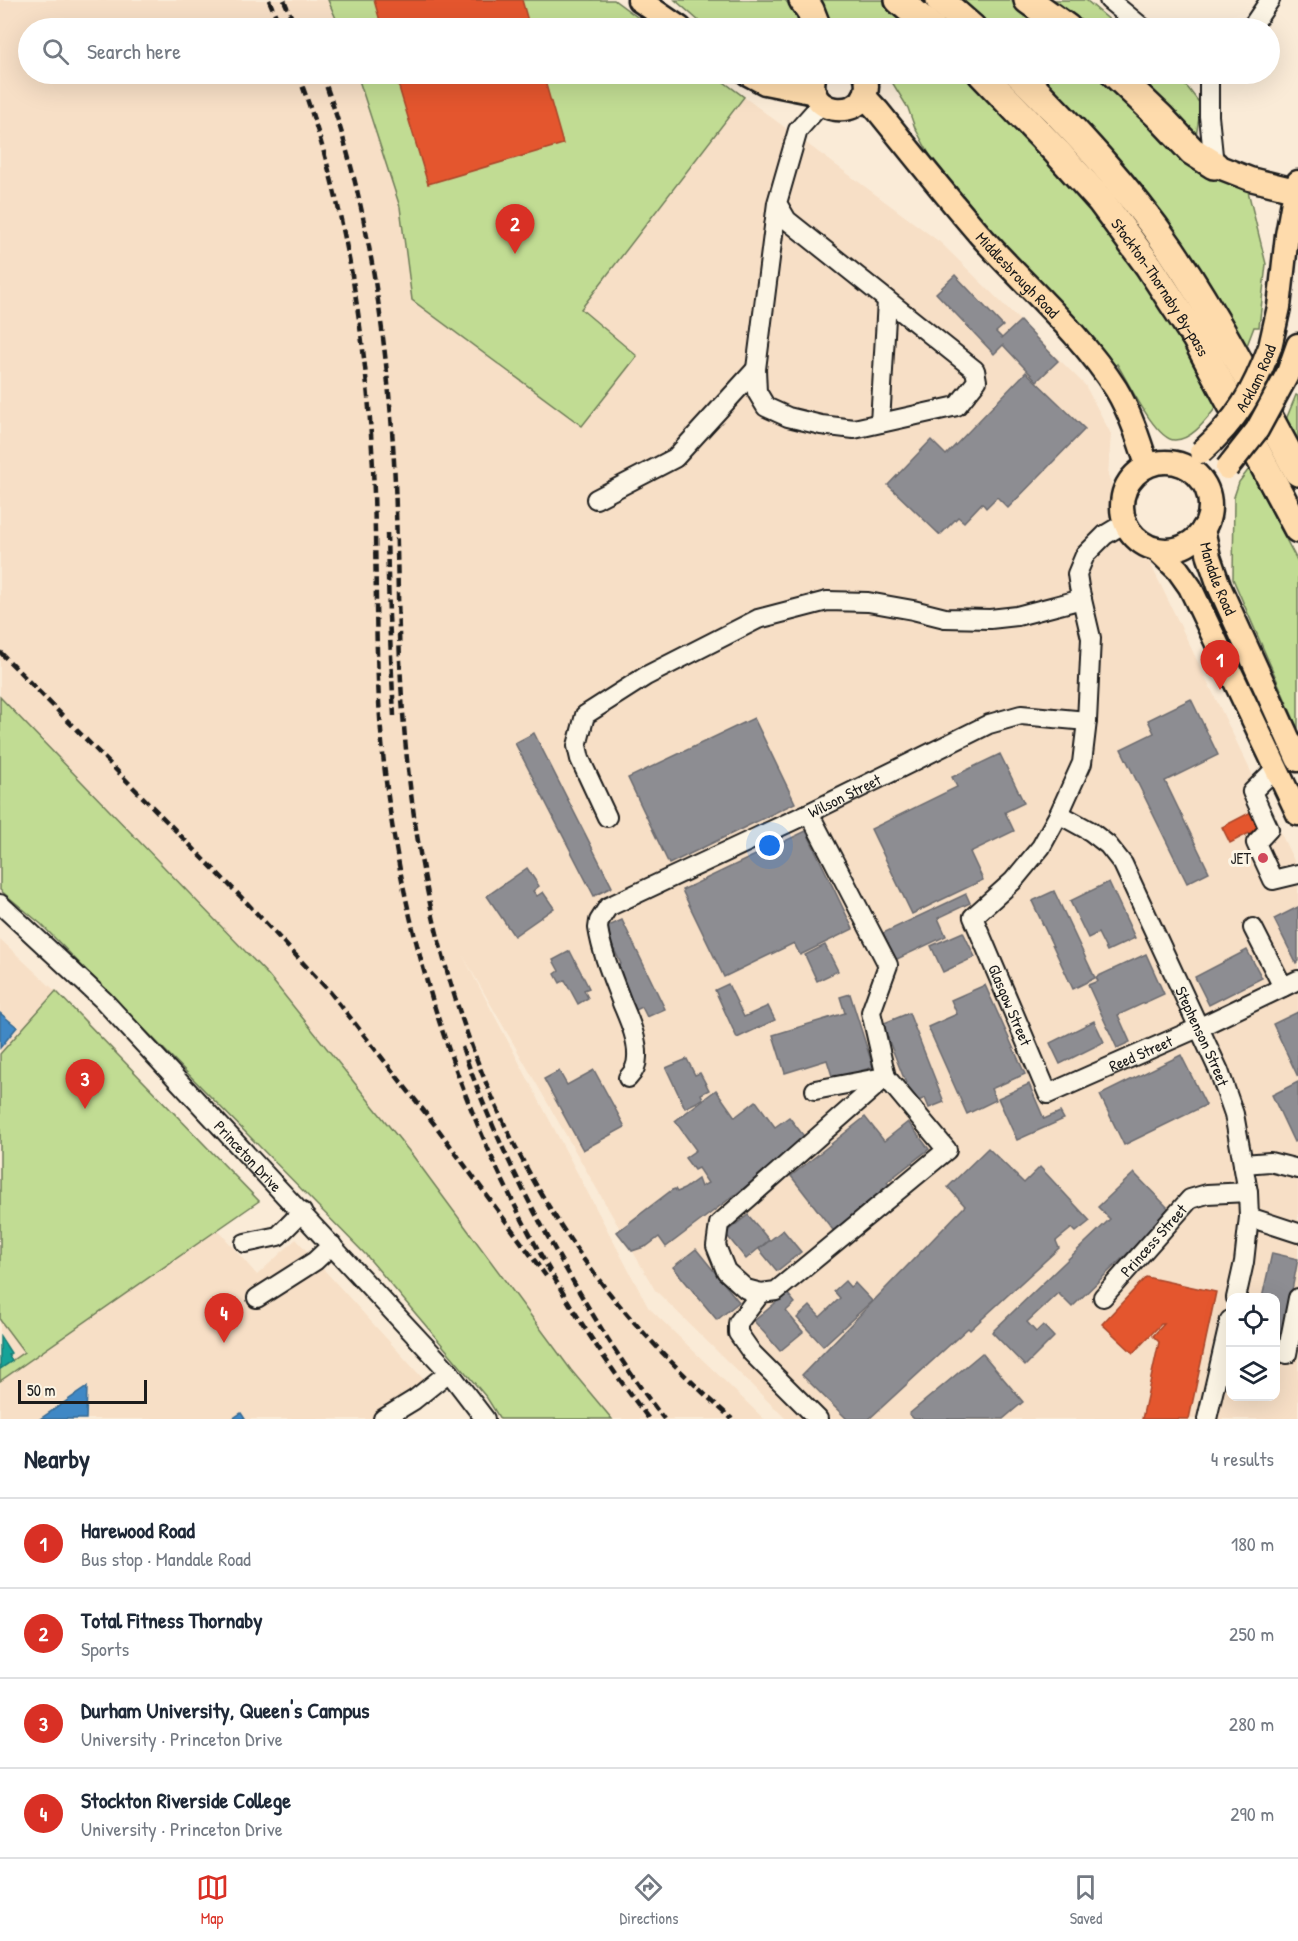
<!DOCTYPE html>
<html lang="en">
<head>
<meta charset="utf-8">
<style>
  :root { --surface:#fff; --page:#f2f2f3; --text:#1f2937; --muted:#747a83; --line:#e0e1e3; --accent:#d93025 }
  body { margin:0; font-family:"Patrick Hand",sans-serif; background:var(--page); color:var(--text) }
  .controls { position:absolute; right:18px; bottom:18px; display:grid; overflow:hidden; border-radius:12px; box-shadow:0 6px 24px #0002 }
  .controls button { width:54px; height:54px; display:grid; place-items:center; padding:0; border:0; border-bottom:2px solid var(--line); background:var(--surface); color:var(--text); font:30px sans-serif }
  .scale { position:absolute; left:18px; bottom:15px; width:129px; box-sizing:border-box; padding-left:6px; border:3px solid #1c1c1c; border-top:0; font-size:16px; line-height:21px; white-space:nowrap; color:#1c1c1c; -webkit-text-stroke:4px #fcf5e5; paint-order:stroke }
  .you { position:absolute; left:770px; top:846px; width:21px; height:21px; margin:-15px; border:4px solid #fff; border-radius:50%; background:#1a73e8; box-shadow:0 0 0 9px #1a73e833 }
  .badge { display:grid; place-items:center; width:39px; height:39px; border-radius:50%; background:var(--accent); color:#fff; font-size:20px; font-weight:700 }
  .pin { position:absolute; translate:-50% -50px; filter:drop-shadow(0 2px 3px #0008) }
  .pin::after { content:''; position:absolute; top:32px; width:21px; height:18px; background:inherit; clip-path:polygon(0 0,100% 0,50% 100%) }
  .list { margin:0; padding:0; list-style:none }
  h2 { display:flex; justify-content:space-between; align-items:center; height:78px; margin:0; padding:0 24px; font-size:26px }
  h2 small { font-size:20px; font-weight:400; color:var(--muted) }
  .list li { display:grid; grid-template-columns:39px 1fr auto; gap:18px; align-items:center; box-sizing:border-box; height:90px; padding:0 24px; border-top:2px solid var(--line) }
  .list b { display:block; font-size:22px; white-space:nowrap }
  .list p { margin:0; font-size:20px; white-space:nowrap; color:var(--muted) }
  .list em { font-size:20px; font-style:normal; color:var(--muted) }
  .icon { flex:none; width:33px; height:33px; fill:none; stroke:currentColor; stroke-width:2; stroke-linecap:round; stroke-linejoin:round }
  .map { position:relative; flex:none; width:1298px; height:1419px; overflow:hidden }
  .search { position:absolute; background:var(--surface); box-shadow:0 6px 24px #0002; left:18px; right:18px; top:18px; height:66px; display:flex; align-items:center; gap:15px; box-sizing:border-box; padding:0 21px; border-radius:33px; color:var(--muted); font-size:22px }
  .sheet { height:438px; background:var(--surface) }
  nav { display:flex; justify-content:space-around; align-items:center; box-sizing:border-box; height:84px; border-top:2px solid var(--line); background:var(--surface); font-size:16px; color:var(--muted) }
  nav a { display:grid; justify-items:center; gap:3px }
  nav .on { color:var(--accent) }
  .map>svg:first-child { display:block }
  .built { fill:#f7dfc6; fill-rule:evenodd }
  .green { fill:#c1dc93; stroke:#6e7c58; stroke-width:1.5 }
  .shops { fill:#e4572e; stroke:#a84529; stroke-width:1.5 }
  .schools { fill:#3f88c5; stroke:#346892; stroke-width:1.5 }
  .public { fill:#17a398; stroke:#187a73; stroke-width:1.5 }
  .industry { fill:#8d8d92; stroke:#6b6b6f; stroke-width:1.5 }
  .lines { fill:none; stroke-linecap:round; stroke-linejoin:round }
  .minor-casing { stroke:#1c1c1c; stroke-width:22 }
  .major-casing { stroke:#1c1c1c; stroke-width:27 }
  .highway-casing { stroke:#1c1c1c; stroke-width:32 }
  .minor { stroke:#fcf5e5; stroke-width:18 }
  .major { stroke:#fedbac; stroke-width:22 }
  .highway { stroke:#fedbac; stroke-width:27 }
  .rail { stroke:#1c1c1c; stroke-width:4.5; stroke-dasharray:9 4.5; stroke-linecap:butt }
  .major-bridge-casing { stroke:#1c1c1c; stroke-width:27; stroke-linecap:butt }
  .major-bridge { stroke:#fedbac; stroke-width:22 }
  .poi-dot { fill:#d1495b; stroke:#fcf5e5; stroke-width:2 }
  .labels { text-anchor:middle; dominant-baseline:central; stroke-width:6; stroke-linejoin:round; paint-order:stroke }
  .street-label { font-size:16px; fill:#1c1c1c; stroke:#fcf5e5 }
  .poi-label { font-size:16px; fill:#1c1c1c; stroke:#fcf5e5; text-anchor:end }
</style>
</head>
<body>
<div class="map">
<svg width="1298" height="1419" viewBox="0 0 1298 1419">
  <rect width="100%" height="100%" fill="#faebd7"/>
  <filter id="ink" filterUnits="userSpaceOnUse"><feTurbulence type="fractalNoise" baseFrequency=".0167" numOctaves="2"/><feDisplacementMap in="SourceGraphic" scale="12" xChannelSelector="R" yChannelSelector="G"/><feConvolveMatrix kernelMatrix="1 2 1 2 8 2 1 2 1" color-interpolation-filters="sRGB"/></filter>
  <g filter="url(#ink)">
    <g class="built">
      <path d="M0,0H328L340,28H28V74H357L400,207L412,300L582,426L637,356L581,309L744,97L941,243L1085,385L1111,434L1108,476L1298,869V1419H786L655,1290L463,956L648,1307L764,1419H612L571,1370L413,1156L269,976L0,697ZM1230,1298H1276V1396H1230Z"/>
      <polygon points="0,939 83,1017 259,1201 218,1230 257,1275 296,1239 426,1382 370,1419 0,1419"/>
    </g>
    <g class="green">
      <polygon points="328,0 614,0 652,28 340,28"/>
      <polygon points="675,0 785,0 801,18 806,28 707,28"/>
      <polygon points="809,0 883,0 919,28 824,28"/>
      <polygon points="958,0 1010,0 1049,28 989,28"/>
      <polygon points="1041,0 1086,0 1119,28 1077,28"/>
      <polygon points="357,74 713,74 744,97 581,309 637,356 582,426 412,300 400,207"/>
      <path d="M887,74H968C1040,142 1104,219 1158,302C1180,335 1198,371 1218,405C1207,418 1194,439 1175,440C1156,441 1127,380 1117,364L1111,369L960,198L932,159L915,128L908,108Z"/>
      <polygon points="1035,74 1102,74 1207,172 1248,191 1266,264 1259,327 1254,327 1246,348"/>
      <polygon points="1128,74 1171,74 1188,88 1201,105 1195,143"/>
      <polygon points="1296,395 1298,396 1298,448 1285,422"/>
      <polygon points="1249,469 1298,562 1298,729 1233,579 1234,497 1239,482"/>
      <polygon points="0,697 269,976 413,1156 571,1370 612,1419 500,1419 487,1398 366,1255 41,924 0,890"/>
      <polygon points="56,991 259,1201 0,1381 0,1369 24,1352 0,1320 0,1054"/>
    </g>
    <g class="shops">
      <polygon points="374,0 522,0 530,28 382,28"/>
      <polygon points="395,74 543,74 563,144 428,184"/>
      <polygon points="1255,810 1263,826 1230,843 1222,827"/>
      <polygon points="1146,1277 1216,1292 1189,1419 1142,1419 1159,1342 1153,1336 1164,1324 1161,1324 1133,1353 1102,1324"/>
    </g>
    <g class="schools">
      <polygon points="0,1013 17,1027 0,1048"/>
      <polygon points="87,1387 86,1419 40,1419"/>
      <polygon points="241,1413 245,1419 232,1419"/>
    </g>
    <polygon class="public" points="0,1336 11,1353 8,1355 12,1361 0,1369"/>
    <g class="industry">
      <polygon points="955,275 1003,326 996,332 1002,338 1020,321 1058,361 1037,381 1003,345 994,354 936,293"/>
      <polygon points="1026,372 1085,429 1008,508 997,497 986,508 982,503 964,522 958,517 940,535 888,485 931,440 946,455"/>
      <polygon points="1191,699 1218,755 1165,781 1209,872 1187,883 1121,749 1154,733 1148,720"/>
      <polygon points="754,718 795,803 669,864 628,778"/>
      <polygon points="534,733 612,887 594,896 515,743"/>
      <polygon points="1000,754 1024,803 1005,812 1014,831 970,852 983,880 912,914 871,829 957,787 952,777"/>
      <polygon points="806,831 853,929 800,955 794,943 724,977 682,890"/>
      <polygon points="527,868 539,886 533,891 537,896 543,892 554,908 514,936 487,896"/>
      <polygon points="1109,882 1135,938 1107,951 1098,933 1088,938 1070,901"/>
      <polygon points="1054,891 1095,978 1073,989 1032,901"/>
      <polygon points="966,894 970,903 938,918 946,936 895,960 883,933"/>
      <polygon points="1298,907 1298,961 1296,963 1274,919"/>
      <polygon points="622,920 665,1009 647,1017 642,1007 634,1011 613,968 621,964 604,928"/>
      <polygon points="963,932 975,957 943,972 931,946"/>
      <polygon points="825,945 838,971 817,981 805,955"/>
      <polygon points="1247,950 1262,978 1209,1005 1195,977"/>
      <polygon points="570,951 589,988 584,990 588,998 578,1004 565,980 560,983 555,974 559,971 553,960"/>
      <polygon points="1146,954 1164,994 1118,1015 1130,1042 1117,1048 1088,985 1098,981 1096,977"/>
      <polygon points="728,984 744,1017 768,1006 775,1020 737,1038 715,990"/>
      <polygon points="985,985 1025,1074 991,1089 996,1100 967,1114 928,1027 957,1014 951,1000"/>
      <polygon points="850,994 873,1067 833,1079 827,1060 785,1073 773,1035 845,1013 840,997"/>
      <polygon points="1298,1012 1298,1077 1273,1024"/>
      <polygon points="909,1013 944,1102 929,1108 925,1098 914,1103 882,1024"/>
      <polygon points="1094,1021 1104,1042 1060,1064 1050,1043"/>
      <polygon points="1181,1055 1206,1105 1124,1145 1100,1095"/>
      <polygon points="687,1059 695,1075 700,1073 709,1090 701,1094 703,1099 685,1108 666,1068"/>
      <polygon points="594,1070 625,1127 583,1150 544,1079 559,1071 567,1085"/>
      <polygon points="1298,1082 1298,1140 1294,1142 1272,1095"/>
      <polygon points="1029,1084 1044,1119 1060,1112 1064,1119 1017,1140 998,1098"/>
      <polygon points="716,1090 735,1117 756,1101 775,1127 789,1117 807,1140 666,1247 659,1237 647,1246 632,1251 617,1232 672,1190 675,1189 677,1192 684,1189 698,1179 701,1187 708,1183 698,1168 694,1170 685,1158 696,1150 675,1121"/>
      <polygon points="865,1117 884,1141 908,1122 929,1149 887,1182 892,1189 836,1234 791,1176"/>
      <polygon points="988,1148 1024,1183 1040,1167 1090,1221 1076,1232 1072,1228 1056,1241 1059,1248 970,1330 968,1328 869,1419 847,1419 802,1375 965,1206 948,1187"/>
      <polygon points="1134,1173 1171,1211 1072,1307 1058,1293 1027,1322 1036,1332 1043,1325 1054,1337 1025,1366 992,1332 1110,1219 1098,1207"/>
      <polygon points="748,1215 769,1240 746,1259 725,1233"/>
      <polygon points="783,1230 801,1252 777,1271 759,1249"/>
      <polygon points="696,1249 739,1302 717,1320 673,1267"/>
      <polygon points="1272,1253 1298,1259 1283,1337 1276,1336 1276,1298 1262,1298"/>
      <polygon points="845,1281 850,1287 855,1283 872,1301 823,1346 797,1318 810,1306 820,1317 840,1298 834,1291"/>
      <polygon points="787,1293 795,1303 786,1311 803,1332 780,1351 754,1321"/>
      <polygon points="982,1353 1023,1402 1003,1419 914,1419 909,1414"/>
    </g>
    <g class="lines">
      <defs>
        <g id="minor">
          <polyline points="1109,0 1143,28"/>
          <polyline points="1251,28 1270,0"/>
          <polyline points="1209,74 1209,116 1214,165"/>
          <polyline points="777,203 756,369 757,392 766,407 788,417 821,425 854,429 957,406 977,381 975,370 787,220 777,203 798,130 822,103"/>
          <polyline points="880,423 887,300"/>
          <polyline points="596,499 675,458 756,369"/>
          <path id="s1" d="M1125,523L1105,535L1085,555L1077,574L1079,587L1091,638L1087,721L1082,763L1059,814L1041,847L1013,881L973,917L1048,1094L1198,1028L1298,980"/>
          <polyline points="1275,769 1252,792 1269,829 1256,843 1273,880 1298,874"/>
          <polyline points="809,813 888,965 871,1012 886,1077 947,1150 776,1291 761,1293 746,1289 726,1271 716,1246 719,1224 886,1077"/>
          <path id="s2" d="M1059,814L1090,831L1108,845L1123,864L1219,1071L1234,1114L1248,1192L1249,1217L1244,1262L1236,1298"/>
          <polyline points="607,817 580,759 577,746 585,715 646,676 758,619 827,601 868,602 913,610 945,618 990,619 1017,616 1082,599"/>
          <path id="s3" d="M0,904L103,1000L449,1372L485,1419"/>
          <polyline points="1253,928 1283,987"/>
          <path id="s4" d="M628,1078C634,1072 637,1066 637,1057C638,1039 629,1020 622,1003C613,979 602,954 598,928L599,921L608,907L809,813L989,724L1021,715L1087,721"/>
          <polyline points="815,1090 884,1077"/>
          <polyline points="1243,1164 1270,1162 1298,1169"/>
          <polyline points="1249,1217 1298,1233"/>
          <polyline points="245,1243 278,1236 302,1212"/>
          <polyline points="761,1293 738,1323 738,1333 752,1353 818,1419"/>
          <path id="s5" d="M1103,1297L1190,1199L1207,1194L1248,1192"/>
          <polyline points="257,1298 315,1261 332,1245"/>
          <polyline points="1287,1354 1298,1298"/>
          <polyline points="383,1419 414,1400 449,1372"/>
          <polyline points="1207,1419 1230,1320"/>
        </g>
        <g id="major">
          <polyline points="639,0 680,28"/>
          <polyline points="748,74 765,83 815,93"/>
          <path d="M815,74C800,121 880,121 865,74"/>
          <path id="s6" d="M864,96L878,111C912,153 945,195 980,235C1025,286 1079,331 1116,389C1130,412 1139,440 1147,465"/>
          <polyline points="1214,165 1250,179 1295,190"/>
          <polyline points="1270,347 1279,307 1287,235 1295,190 1298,182"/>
          <polyline points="1288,373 1298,345"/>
          <circle cx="1166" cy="506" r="44"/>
          <path id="s7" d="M1203,529L1209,557L1219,586L1298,760"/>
          <polyline points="1156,549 1178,570 1190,587 1298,814"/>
        </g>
        <g id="highway">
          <polyline points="803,0 810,10 817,28"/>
          <polyline points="899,0 932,28"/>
          <polyline points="940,0 972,28"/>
          <polyline points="1028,0 1067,28"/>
          <path id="s8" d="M982,74L1057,152L1101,201L1149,266L1196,338L1298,529"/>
          <path d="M1019,74C1074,129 1127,186 1171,250C1219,321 1258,397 1298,472"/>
          <polyline points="1115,74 1160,117 1192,151 1214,165"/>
        </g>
      </defs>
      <use href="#minor" class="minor-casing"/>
      <use href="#major" class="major-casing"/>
      <use href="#highway" class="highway-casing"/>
      <use href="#minor" class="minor"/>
      <use href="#major" class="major"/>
      <use href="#highway" class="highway"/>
      <g class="rail">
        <polyline points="269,0 281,28"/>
        <polyline points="284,0 296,28"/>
        <path d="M298,74C343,193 364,321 372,449C378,550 373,653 383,754C407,995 501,1227 649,1419"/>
        <path d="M322,74C364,187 383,309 392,430C399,524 396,619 403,713C416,898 464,1080 567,1235C612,1304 671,1365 732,1419"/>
        <polyline points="387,533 389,616 394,716"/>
        <polyline points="0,652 247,903 330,992 435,1125 546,1276"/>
        <path d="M462,1047C489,1124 522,1192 562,1262C593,1317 626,1370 664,1419"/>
      </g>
      <defs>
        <g id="major-bridge">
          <path id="s9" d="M1201,452C1238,419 1253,392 1270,347"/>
          <polyline points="1227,468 1257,430 1288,373"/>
        </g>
      </defs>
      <use href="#major-bridge" class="major-bridge-casing"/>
      <use href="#major-bridge" class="major-bridge"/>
    </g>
  </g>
  <circle class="poi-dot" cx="1263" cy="858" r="6"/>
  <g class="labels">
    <g class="street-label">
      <text stroke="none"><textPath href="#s6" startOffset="236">Middlesbrough Road</textPath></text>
      <text stroke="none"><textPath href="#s8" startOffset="279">Stockton-Thornaby By-pass</textPath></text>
      <text stroke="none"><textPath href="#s9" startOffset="93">Acklam Road</textPath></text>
      <text stroke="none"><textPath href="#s7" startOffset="52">Mandale Road</textPath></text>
      <text stroke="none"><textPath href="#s4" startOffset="444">Wilson Street</textPath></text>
      <text stroke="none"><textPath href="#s1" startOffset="550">Glasgow Street</textPath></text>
      <text stroke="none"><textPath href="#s2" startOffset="272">Stephenson Street</textPath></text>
      <text stroke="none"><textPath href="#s1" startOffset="748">Reed Street</textPath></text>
      <text stroke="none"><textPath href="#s3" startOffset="354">Princeton Drive</textPath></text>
      <text stroke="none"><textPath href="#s5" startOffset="76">Princess Street</textPath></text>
    </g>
    <g class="poi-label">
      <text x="1251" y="858">JET</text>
    </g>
  </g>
</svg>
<div class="controls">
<button><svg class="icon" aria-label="locate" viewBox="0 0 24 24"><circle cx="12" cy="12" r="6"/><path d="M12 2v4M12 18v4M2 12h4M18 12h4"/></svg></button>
<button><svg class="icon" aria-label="layers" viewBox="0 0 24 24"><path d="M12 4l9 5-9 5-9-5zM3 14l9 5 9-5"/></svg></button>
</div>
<div class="scale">50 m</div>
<div class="you"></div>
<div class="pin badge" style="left:1220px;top:690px">1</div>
<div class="pin badge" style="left:515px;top:254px">2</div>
<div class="pin badge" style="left:85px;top:1109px">3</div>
<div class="pin badge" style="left:224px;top:1343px">4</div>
<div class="search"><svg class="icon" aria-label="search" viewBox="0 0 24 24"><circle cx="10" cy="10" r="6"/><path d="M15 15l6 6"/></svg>Search here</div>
</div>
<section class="sheet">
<h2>Nearby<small>4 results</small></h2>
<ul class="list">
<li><span class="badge">1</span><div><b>Harewood Road</b><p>Bus stop · Mandale Road</p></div><em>180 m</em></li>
<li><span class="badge">2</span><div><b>Total Fitness Thornaby</b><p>Sports</p></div><em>250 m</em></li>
<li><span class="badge">3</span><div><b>Durham University, Queen's Campus</b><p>University · Princeton Drive</p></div><em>280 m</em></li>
<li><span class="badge">4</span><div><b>Stockton Riverside College</b><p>University · Princeton Drive</p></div><em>290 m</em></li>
</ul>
</section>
<nav>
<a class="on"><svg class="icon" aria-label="map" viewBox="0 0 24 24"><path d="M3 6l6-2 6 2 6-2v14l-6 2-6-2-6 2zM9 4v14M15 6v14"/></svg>Map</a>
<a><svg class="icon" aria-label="directions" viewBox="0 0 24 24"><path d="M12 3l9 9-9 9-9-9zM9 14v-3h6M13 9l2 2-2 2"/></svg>Directions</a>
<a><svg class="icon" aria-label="saved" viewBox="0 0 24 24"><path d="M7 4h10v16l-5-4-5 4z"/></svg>Saved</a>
</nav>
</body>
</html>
